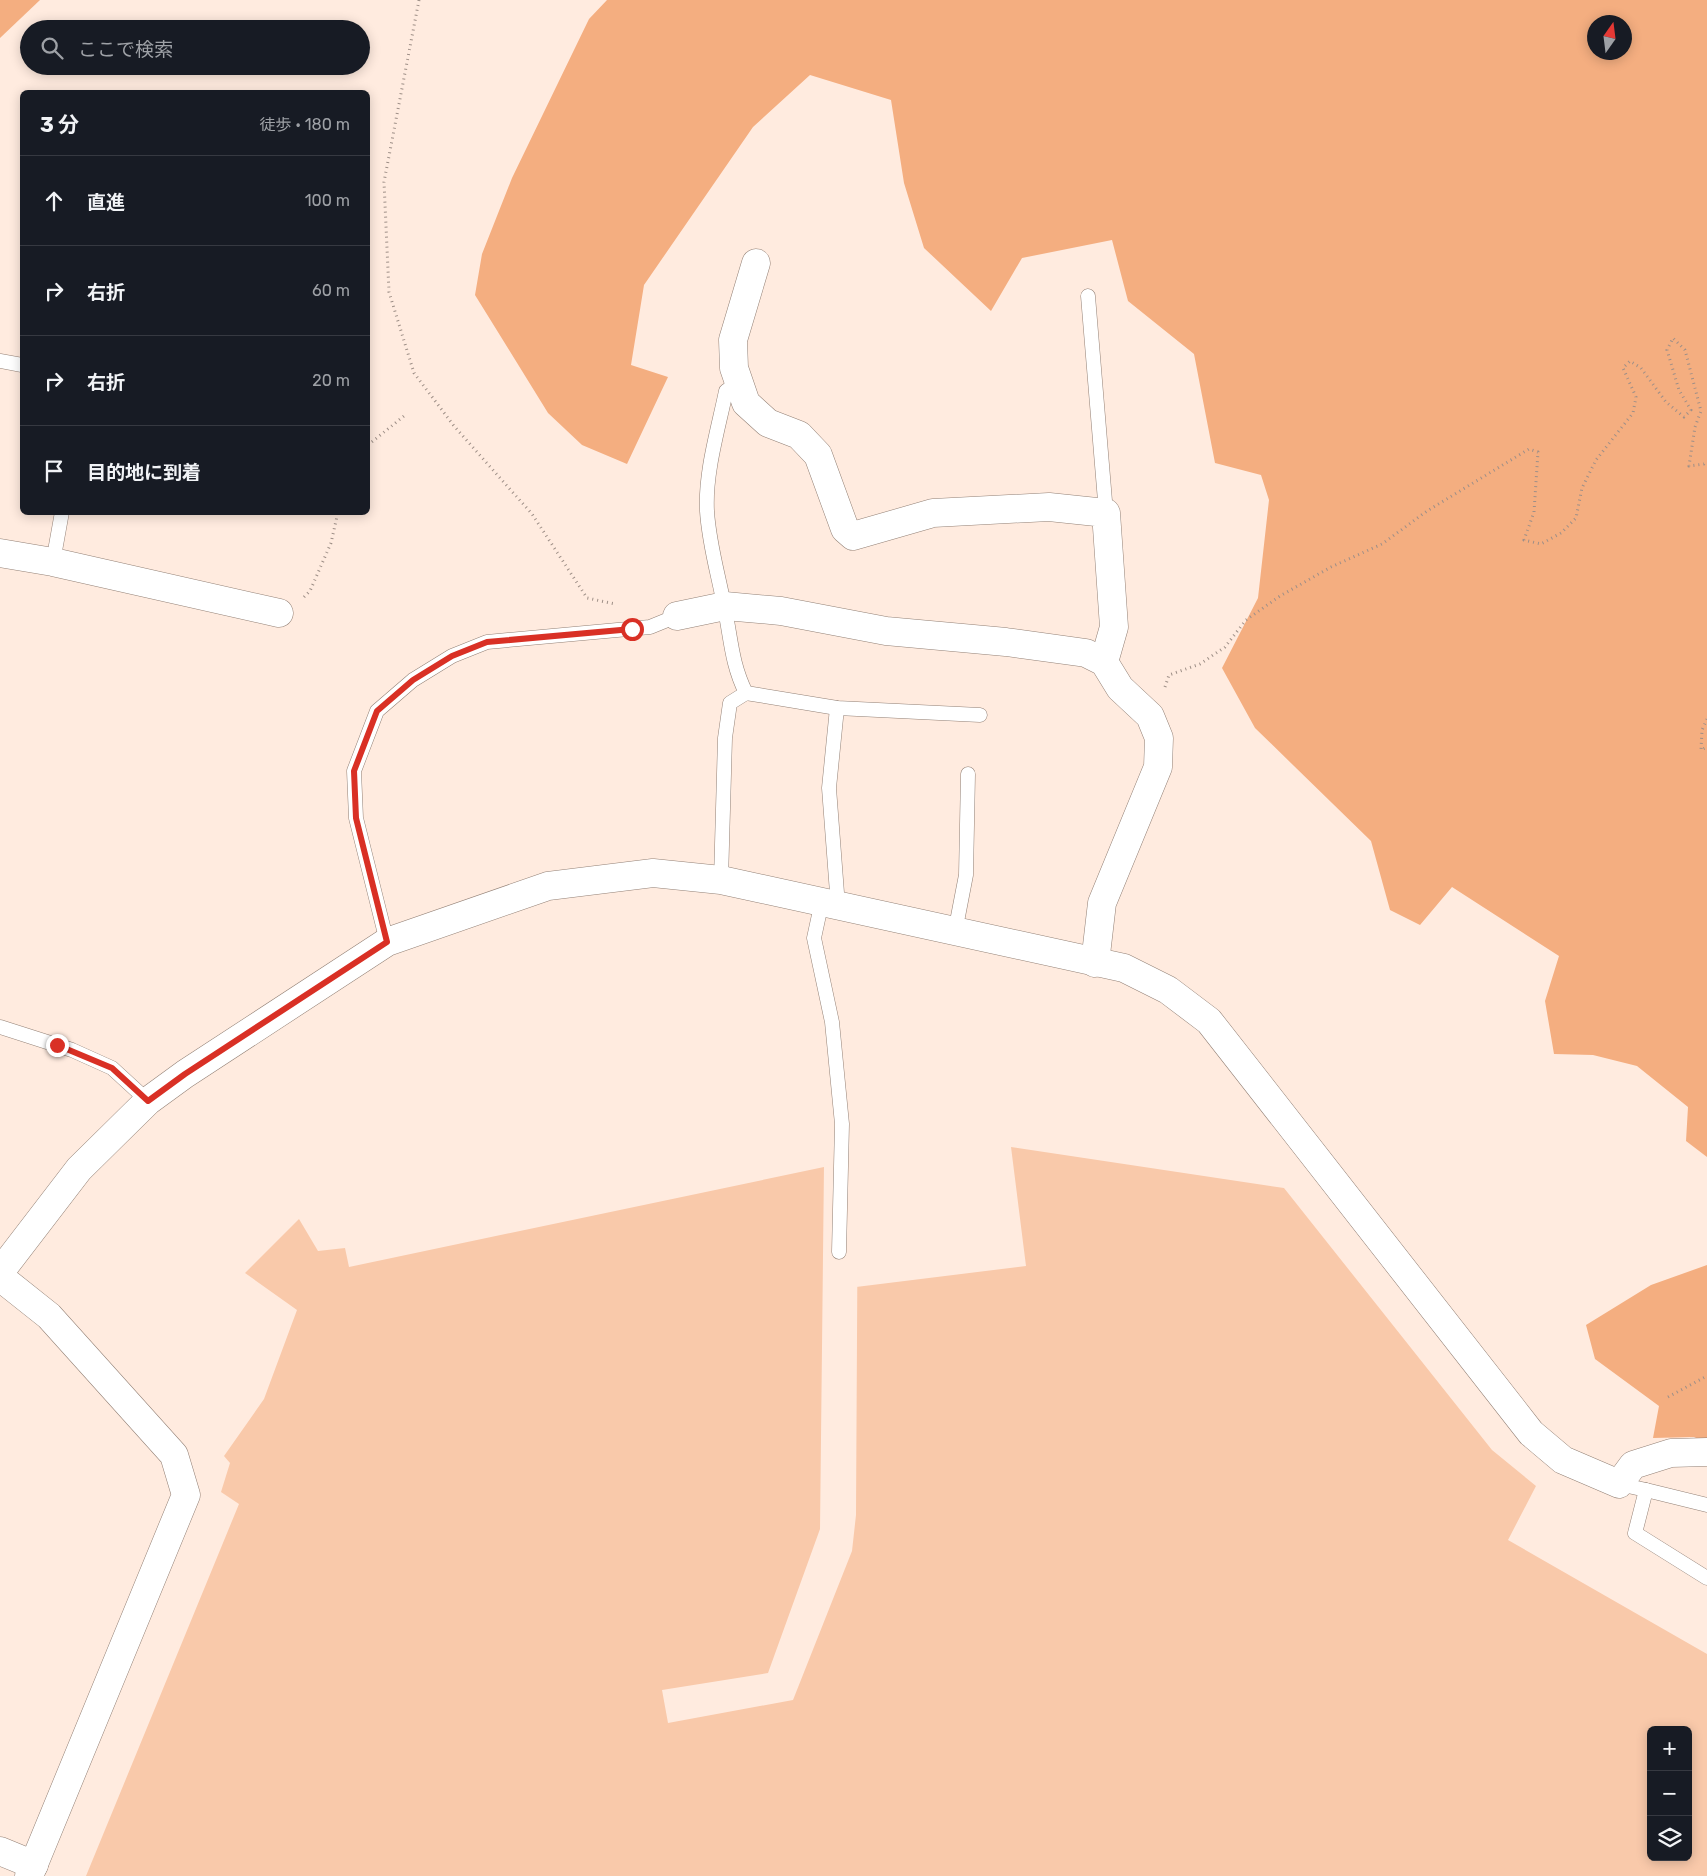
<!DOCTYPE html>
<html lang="ja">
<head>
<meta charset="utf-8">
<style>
  :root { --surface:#171b24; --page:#20242c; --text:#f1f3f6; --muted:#9ea1a6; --line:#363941 }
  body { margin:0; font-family:Rubik,"Noto Sans JP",sans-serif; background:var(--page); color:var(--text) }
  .controls { position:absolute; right:15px; bottom:15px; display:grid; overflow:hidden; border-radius:8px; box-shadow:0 2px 12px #0003 }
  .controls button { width:45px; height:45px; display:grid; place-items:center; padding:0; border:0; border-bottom:1px solid var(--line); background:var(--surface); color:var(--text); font:25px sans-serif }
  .compass { position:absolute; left:1587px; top:15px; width:45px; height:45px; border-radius:50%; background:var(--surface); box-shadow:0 2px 12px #0003; rotate:14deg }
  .stop { position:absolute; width:15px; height:15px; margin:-11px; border:4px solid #d93025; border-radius:50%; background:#fff }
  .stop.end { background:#d93025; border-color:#fff; box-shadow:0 1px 5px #0008 }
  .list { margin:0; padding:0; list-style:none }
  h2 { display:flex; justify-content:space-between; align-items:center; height:65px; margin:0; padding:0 20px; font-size:21px }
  h2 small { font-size:16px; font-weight:400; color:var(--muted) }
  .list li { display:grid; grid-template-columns:32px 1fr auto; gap:15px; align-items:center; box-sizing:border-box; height:90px; padding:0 20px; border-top:1px solid var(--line) }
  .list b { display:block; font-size:19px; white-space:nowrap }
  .list em { font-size:16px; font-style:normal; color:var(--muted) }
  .icon { flex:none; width:28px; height:28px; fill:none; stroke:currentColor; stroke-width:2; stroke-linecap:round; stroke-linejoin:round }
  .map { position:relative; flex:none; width:1707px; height:1876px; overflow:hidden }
  .search { position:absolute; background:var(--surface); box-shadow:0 2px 12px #0003; left:20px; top:20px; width:350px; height:55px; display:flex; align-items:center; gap:12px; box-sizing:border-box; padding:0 18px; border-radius:28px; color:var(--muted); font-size:19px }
  .panel { position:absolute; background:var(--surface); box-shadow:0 2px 12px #0003; left:20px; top:90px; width:350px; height:425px; border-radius:8px }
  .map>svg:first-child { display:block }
  .green { fill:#f4ae80; fill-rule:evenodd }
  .water { fill:#f9c9aa; fill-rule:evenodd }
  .pier { fill:#ffebdf }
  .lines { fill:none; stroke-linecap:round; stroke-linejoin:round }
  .lane-casing { stroke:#938176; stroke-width:15 }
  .street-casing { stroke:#938176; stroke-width:29 }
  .path { stroke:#9e8f87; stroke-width:3; stroke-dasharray:1 4; stroke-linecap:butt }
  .lane { stroke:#fff; stroke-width:14 }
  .street { stroke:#fff; stroke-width:28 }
  .route { stroke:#d93025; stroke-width:6 }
</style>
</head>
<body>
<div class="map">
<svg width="1707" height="1876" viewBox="0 0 1707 1876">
  <rect width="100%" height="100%" fill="#ffebdf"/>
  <g class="green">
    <polygon points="0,0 40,0 0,38"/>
    <path d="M607,0H1707V1157L1686,1141L1688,1107L1637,1066L1593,1055L1554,1054L1545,1001L1559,956L1452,887L1420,925L1390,910L1371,841L1255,728L1222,668L1258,598L1269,500L1261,475L1215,463L1194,354L1128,301L1112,240L1022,258L991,311L924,248L904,183L891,100L810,75L753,127L644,285L631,365L668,377L627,464L582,445L548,413L475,295L482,254L512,178L589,19ZM1624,22V52H1594V22Z"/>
    <polygon points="1707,1265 1707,1443 1694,1437 1653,1438 1659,1406 1595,1359 1586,1325 1651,1285"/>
  </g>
  <path class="water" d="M1011,1147L1284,1188L1492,1450L1536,1486L1508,1540L1707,1654V1876H86L239,1504L221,1492L230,1463L224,1456L264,1399L297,1310L245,1273L299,1219L318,1251L345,1248L349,1267L824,1167L857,1163L856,1287L1026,1266ZM1651,1730H1688V1857H1651Z"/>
  <polygon class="pier" points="858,1160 856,1515 852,1551 793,1700 668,1723 662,1690 768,1673 820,1529 824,1165"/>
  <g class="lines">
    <defs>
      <g id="lane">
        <polyline points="1088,296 1106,513"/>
        <polyline points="0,361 22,365"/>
        <path d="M739,382L726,391C718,430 705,472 707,511C709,544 718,573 724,605C731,637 731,663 746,693L837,708L980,715"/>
        <polyline points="53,562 62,512"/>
        <polyline points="837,708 829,788 838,906"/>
        <polyline points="721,880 725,738 730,703 746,693"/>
        <polyline points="822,901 814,938 832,1022 842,1124 839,1252"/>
        <polyline points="955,932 966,875 968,774"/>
        <polyline points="387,942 356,818 354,771 377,711 413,680 452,656 487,642 650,627 677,616"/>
        <polyline points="0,1027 72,1050 112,1068 148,1101"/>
        <polyline points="1619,1484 1646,1490 1635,1533 1707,1578"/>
        <polyline points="1646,1490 1707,1505"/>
      </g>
      <g id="street">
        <polyline points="756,263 733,340 734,368 746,403 768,423 799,435 818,455 845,529 853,536 933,513 1049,507 1106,513 1114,627 1104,662"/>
        <polyline points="0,553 53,562 279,613"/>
        <polyline points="677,616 725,606 781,611 886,631 1006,642 1086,653 1104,662 1120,688 1150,716 1159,738 1158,767 1102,903 1095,963"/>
        <polyline points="0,1272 79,1169 148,1101 185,1074 387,942 548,886 653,873 721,880 1124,968 1168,990 1209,1021 1531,1433 1563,1460 1619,1484 1633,1465 1671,1453 1707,1452"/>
        <polyline points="0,1277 49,1316 174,1455 186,1495 29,1876"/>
        <polyline points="0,1851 34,1865"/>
      </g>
    </defs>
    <use href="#lane" class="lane-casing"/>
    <use href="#street" class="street-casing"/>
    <g class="path">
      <polyline points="419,0 384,182 389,292 414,373 454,426 532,514 587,598 615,604"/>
      <polyline points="368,445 404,416"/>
      <polyline points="304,597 310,591 331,543 338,512"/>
      <polyline points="1165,687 1169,675 1200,664 1225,647 1246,620 1280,596 1331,567 1382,544 1427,511 1529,449 1538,452 1534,512 1524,540 1541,544 1561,533 1576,518 1582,488 1596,460 1633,413 1636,397 1623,368 1630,361 1641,368 1666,402 1684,417 1691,410 1679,390 1667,350 1673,338 1685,350 1701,411 1695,427 1689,466 1704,464 1707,461"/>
      <polyline points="1707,719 1702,730 1701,750 1707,747"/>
      <polyline points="1668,1397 1707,1376"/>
    </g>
    <use href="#lane" class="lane"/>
    <use href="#street" class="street"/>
  </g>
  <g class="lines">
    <polyline class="route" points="57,1045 112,1068 148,1101 185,1074 387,942 356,818 354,771 377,711 413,680 452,656 487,642 632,629"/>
  </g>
</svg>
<div class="controls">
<button>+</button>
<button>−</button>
<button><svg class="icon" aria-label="layers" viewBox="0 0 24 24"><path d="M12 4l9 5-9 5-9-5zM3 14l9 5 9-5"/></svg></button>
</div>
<svg class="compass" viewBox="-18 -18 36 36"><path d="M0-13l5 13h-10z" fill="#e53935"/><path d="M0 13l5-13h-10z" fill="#9ea1a6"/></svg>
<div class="stop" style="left:632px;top:629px"></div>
<div class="stop end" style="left:57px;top:1045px"></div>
<div class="search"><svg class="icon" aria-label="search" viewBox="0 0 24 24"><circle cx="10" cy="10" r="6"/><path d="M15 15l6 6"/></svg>ここで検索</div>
<section class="panel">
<h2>3 分<small>徒歩 · 180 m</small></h2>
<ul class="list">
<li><svg class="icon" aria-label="ahead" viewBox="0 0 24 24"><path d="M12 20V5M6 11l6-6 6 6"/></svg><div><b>直進</b></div><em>100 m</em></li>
<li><svg class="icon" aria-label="right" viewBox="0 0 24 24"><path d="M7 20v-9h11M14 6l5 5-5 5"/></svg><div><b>右折</b></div><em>60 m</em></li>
<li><svg class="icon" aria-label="right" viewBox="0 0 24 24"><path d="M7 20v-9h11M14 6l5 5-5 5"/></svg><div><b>右折</b></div><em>20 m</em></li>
<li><svg class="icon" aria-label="arrive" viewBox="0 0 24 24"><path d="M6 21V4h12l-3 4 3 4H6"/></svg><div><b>目的地に到着</b></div></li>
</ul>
</section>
</div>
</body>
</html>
